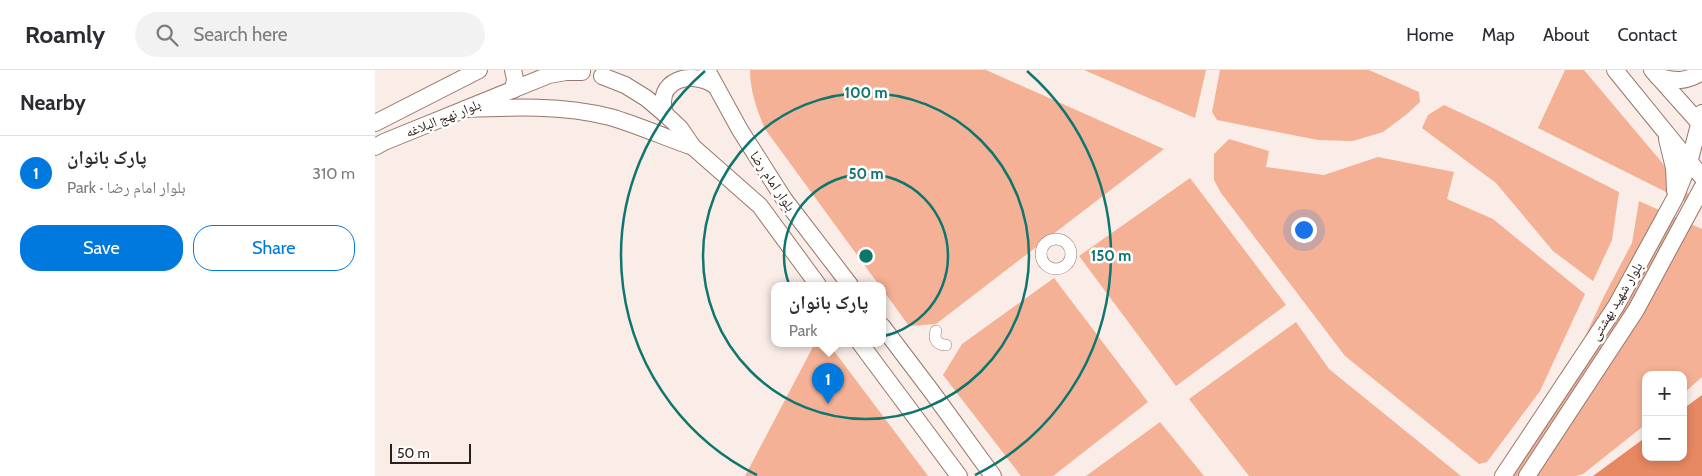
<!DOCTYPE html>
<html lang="en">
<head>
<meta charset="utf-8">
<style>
  :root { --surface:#fff; --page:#f2f2f3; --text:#2b2b33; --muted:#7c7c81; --line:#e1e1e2; --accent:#0079df }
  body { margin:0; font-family:Cabin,"Noto Naskh Arabic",sans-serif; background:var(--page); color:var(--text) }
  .controls { position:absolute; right:15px; bottom:15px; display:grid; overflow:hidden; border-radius:10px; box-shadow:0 2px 8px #0003 }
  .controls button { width:45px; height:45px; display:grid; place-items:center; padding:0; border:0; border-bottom:1px solid var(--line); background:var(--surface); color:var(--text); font:25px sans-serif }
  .scale { position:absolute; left:15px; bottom:12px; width:81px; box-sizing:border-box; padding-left:5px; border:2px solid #2b1f1a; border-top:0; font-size:14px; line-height:18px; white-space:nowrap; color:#2b1f1a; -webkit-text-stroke:4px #fff; paint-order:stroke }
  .you { position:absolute; left:928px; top:159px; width:18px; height:18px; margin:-12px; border:4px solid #fff; border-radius:50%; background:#1a73e8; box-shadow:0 0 0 8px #1a73e833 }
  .badge { display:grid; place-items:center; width:32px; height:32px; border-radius:50%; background:var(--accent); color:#fff; font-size:16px; font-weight:700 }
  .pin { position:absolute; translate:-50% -41px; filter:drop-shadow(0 1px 2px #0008) }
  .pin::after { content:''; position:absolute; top:26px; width:18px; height:15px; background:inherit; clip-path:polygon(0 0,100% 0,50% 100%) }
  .popup { position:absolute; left:396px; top:212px; width:115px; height:65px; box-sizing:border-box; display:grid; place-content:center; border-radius:10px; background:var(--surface); filter:drop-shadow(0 1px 4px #0005); font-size:16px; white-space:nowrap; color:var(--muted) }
  .popup b { font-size:19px; color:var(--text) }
  .popup::after { content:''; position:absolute; left:50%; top:100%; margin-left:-10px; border:10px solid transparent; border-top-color:var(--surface) }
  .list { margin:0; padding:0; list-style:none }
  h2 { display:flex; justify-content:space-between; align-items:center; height:65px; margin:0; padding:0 20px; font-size:21px }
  h2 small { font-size:16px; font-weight:400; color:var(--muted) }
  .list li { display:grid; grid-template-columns:32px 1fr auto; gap:15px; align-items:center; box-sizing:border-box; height:75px; padding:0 20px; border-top:1px solid var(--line) }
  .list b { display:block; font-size:19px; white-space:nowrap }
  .list p { margin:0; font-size:16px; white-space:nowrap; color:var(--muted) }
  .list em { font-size:16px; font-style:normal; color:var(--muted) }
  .actions { display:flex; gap:10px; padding:15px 20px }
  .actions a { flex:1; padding:11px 0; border:1px solid var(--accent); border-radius:20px; text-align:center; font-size:18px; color:var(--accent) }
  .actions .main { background:var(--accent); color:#fff }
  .icon { flex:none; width:28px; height:28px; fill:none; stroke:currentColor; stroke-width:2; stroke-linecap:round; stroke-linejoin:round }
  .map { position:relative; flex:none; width:1327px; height:406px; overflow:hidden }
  header { display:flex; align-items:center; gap:30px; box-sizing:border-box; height:70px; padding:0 25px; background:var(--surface); border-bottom:1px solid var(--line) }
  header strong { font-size:24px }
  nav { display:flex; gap:28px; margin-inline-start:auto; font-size:18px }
  .search { width:350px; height:45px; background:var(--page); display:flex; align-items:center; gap:12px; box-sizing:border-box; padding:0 18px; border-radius:28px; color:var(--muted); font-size:19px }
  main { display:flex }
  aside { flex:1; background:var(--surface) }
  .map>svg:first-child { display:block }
  .green { fill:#f4b195 }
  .water { fill:#e68861 }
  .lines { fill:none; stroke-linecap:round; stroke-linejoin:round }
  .minor-casing { stroke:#96776a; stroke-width:12 }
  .secondary-casing { stroke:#96776a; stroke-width:18 }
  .minor { stroke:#fff; stroke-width:11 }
  .secondary { stroke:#fff; stroke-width:16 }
  .ring { fill:none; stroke:#0f766e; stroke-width:2.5 }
  .labels { text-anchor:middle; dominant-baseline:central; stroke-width:5; stroke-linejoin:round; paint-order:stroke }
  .street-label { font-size:14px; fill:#2b1f1a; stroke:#fff }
  .centre { fill:#0f766e; stroke:#fff; stroke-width:2.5 }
  .ring-label { font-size:15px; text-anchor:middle; font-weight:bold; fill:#0f766e; stroke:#fff; stroke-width:5; stroke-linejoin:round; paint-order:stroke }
</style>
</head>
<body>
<header>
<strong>Roamly</strong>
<div class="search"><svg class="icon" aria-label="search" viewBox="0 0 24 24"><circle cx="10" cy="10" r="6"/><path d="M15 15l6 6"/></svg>Search here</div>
<nav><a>Home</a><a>Map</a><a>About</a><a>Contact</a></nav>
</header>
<main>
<aside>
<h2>Nearby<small></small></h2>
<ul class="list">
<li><span class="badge">1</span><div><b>پارک بانوان</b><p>Park · بلوار امام رضا</p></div><em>310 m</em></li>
</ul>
<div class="actions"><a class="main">Save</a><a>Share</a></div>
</aside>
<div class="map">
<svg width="1327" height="406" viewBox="0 0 1327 406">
  <rect width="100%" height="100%" fill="#faece6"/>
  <g class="green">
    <path d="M375,0H611L789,79L561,254L534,256L507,219V215H504L390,59C382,40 375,21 375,0Z"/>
    <polygon points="709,0 831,0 820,48"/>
    <polygon points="845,0 994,0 1044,22 1045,32 1032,44 1008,62 978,71 943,70 842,50 837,42"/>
    <polygon points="1190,0 1209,0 1327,140 1163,58"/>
    <polygon points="1069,35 1112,55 1244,122 1237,170 1218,211 1178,181 1121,113 1047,58 1053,45"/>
    <polygon points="854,69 894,81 891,97 949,105 1003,87 1079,102 1072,129 1118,149 1210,224 1165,321 1112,392 1104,394 970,286 846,123 839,110 839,84"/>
    <polygon points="815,108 911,235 801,316 704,186"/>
    <polygon points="1264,131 1327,159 1327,307 1308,324 1308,305 1271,305 1271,354 1208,404 1201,406 1125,406 1181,329 1229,226 1257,173"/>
    <polygon points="679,208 773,332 678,406 646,406 568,305 587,274"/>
    <polygon points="921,252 954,299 1086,406 874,406 814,329"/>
    <polygon points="440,273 453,273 553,406 370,406"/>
    <polygon points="785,352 829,406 711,406"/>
  </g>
  <polygon class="water" points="1327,325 1327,406 1218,406 1271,367 1271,387 1308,387 1308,339"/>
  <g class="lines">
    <defs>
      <g id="minor">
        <circle cx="681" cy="184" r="15"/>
        <path d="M561,261C558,269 562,275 571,275"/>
      </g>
      <g id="secondary">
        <polyline points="138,0 140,9 138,20"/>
        <polyline points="332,0 365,60 409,129 475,215"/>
        <polyline points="1240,0 1327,107"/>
        <polyline points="1277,0 1327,56"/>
        <polyline points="227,6 250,15 271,28 290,44 305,58 318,77 385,136 443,215"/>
        <path d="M1282,6C1300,12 1311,12 1327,2"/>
        <path d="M90,39C138,37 188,35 235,47C263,55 291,68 318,77"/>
        <path d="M290,44C279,9 317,0 339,15"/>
        <polyline points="0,53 104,0"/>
        <polyline points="1292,69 1299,98 1300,121"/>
        <polyline points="0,77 9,72 174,5 191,2 207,2"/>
        <polyline points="507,256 557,322 618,406"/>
        <polyline points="485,273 584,406"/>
        <polyline points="1128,406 1241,236 1300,128 1314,93 1327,43"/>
        <polyline points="1152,406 1261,240 1327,118"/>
      </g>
    </defs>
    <use href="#minor" class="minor-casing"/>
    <use href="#secondary" class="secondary-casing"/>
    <use href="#minor" class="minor"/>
    <use href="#secondary" class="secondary"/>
  </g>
  <g class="ring">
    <circle cx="491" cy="186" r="82"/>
    <circle cx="491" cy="186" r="163"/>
    <path d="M382 405A245 245 0 0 1 330 1M652 1A245 245 0 0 1 600 405"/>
  </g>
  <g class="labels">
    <g class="street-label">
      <text transform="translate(68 48) rotate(-22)">بلوار نهج البلاغه</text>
      <text transform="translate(398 111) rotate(56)">بلوار امام رضا</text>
      <text transform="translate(1241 231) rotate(-59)">بلوار شهید بهشتی</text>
    </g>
  </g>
  <circle cx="491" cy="186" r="8" class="centre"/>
  <g class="ring-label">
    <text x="491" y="28">100 m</text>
    <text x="491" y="109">50 m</text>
    <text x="736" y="191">150 m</text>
  </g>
</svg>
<div class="controls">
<button>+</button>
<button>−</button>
</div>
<div class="scale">50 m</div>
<div class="you"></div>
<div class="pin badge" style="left:453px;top:334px">1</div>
<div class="popup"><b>پارک بانوان</b>Park</div>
</div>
</main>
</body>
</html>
